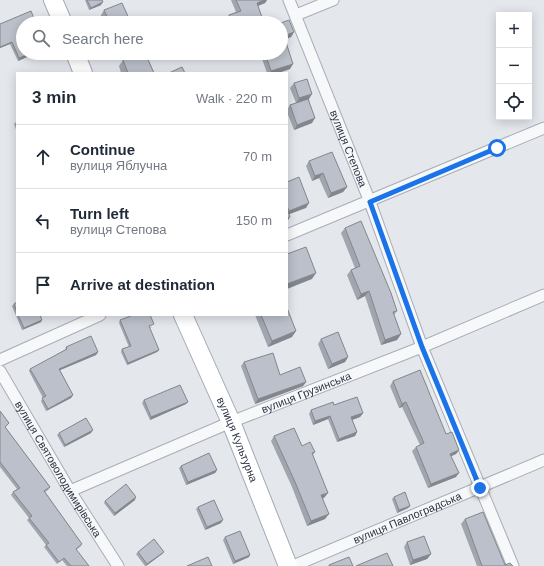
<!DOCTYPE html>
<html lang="en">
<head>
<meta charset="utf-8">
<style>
  :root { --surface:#fff; --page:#f6f6f7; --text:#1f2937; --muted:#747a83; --line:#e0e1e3 }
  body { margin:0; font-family:Arial,sans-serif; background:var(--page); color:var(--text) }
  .controls { position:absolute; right:12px; top:12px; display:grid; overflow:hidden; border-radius:0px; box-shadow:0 2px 10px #0003 }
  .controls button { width:36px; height:36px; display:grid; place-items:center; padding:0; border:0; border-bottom:1px solid var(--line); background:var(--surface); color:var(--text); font:20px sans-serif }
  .stop { position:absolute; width:12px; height:12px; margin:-9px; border:3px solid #1a73e8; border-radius:50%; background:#fff }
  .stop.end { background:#1a73e8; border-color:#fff; box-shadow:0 1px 4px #0008 }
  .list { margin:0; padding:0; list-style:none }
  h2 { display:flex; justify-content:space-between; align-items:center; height:52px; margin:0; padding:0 16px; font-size:17px }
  h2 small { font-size:13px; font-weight:400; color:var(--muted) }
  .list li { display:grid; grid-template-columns:26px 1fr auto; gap:12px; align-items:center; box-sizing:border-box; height:64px; padding:0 16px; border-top:1px solid var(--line) }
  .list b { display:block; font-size:15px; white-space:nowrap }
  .list p { margin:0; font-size:13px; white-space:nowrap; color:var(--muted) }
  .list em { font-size:13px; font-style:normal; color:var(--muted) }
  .icon { flex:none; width:22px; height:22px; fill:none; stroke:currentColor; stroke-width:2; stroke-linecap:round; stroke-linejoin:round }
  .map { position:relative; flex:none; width:544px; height:566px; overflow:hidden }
  .search { position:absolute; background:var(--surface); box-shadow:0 2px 10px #0003; left:16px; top:16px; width:272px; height:44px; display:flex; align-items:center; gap:10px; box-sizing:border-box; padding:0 14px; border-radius:22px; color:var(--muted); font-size:15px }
  .panel { position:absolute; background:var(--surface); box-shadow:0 2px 10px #0003; left:16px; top:72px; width:272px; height:244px; border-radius:0px }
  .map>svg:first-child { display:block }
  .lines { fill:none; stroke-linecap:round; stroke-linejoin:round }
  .street-casing { stroke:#a9aeb7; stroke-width:13 }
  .primary-casing { stroke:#a3abb8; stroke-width:20 }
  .street { stroke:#f7f8fa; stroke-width:11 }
  .primary { stroke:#fff; stroke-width:18 }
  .wall { fill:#a1a5ae }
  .shaded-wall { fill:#83868d }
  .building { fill:#bbc0ca; stroke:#83868d }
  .route { stroke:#1a73e8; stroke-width:5 }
  .labels { text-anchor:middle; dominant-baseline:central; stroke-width:3.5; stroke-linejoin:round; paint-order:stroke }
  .street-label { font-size:11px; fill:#2b3445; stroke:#f4f6f9 }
</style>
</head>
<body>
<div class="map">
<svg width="544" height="566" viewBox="0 0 544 566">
  <rect width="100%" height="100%" fill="#e4e7ec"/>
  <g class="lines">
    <defs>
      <g id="street">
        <path id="s1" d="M289,0L370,202L422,347L513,566"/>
        <polyline points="296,15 333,0"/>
        <polyline points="287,235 544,128"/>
        <polyline points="0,360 100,315"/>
        <path id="s2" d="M0,371L70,491L118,566"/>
        <path id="s3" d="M70,491L231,422L422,347L544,295"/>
        <path id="s4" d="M293,566L544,460"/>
      </g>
      <g id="primary">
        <polyline points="53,0 63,23"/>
        <polyline points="75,53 83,73"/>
        <path id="s5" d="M183,315L231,422L288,566"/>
      </g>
    </defs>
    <use href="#street" class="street-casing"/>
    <use href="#primary" class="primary-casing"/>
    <use href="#street" class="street"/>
    <use href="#primary" class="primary"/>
  </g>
  <g class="wall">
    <polygon points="85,0 102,0 101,5 89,10"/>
    <polygon points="231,0 267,0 265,3 258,6 264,23 227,23 226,20 229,15 236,12"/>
    <polygon points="104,10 131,23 103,23 100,17"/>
    <polygon points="23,23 35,53 18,61 10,44 0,48 0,24"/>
    <polygon points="281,23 294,32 291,37 285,40 290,69 278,73 267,73 260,53 281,53"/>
    <polygon points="120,53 145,53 154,73 121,73 119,66 123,60"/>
    <polygon points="294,83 309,99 312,123 294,130 287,112 287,110 290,105 296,103 290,88"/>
    <polygon points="17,121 17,132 14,124"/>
    <polygon points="309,161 347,187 343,192 328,198 319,178 312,181 306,166"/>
    <polygon points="345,228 397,311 394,315 401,334 397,340 381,345 365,296 357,300 347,275 351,270 355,268 341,233"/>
    <polygon points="17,302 17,315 40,315 41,322 22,330 12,306 14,304"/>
    <polygon points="255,315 287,315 292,337 268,347"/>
    <polygon points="120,320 152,327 149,328 159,350 157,352 127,365 121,352 122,349 129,347 119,323"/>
    <polygon points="321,339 348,357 345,362 328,369 318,344"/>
    <polygon points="66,347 98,352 96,355 60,370 73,395 71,398 46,411 41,401 43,398 29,371 30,369 65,350"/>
    <polygon points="244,362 280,375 306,382 303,386 255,404 241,366"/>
    <polygon points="393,381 446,434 459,450 456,454 451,456 456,477 428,488 412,451 416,447 420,445 402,407 399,408 390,386"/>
    <polygon points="144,400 186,404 150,420 142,403"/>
    <polygon points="334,405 363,413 360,417 352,420 357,432 355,436 337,442 328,419 313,425 309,414 311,410"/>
    <polygon points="0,411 9,423 5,427 50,487 48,490 45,492 82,544 81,546 76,550 89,566 67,566 62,560 57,564 44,547 46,545 27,520 29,518 11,495 13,492 17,489 0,467"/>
    <polygon points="59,433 91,433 64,447 57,435"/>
    <polygon points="274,436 302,446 315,452 312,456 324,498 323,498 325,519 307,526 292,487 271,441"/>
    <polygon points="181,466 217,470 215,473 186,485 179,468"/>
    <polygon points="394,497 410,506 408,508 397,513 392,499"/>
    <polygon points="135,500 114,516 104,503 105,501"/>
    <polygon points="198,507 221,523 205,530 196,509"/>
    <polygon points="465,519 505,565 513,566 477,566 461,524"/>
    <polygon points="225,537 249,557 233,564 223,540"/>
    <polygon points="407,542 431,554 427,559 410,565 404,547"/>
    <polygon points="138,552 162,554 146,566 145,566 136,554"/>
  </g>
  <g class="shaded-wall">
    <polygon points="264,0 267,0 265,3 253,8 257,3"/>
    <polygon points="103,2 101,5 89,10 91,8"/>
    <polygon points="294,32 291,37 281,41 284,36"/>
    <polygon points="12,42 10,44 0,48 0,47"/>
    <polygon points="32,53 36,53 18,61 19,58"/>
    <polygon points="293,64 290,69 278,73 270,73 271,71"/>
    <polygon points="312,94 309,99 296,104 299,98"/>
    <polygon points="315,118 312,123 294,130 297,125"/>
    <polygon points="323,173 319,178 312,181 315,176"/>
    <polygon points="347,187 343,192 328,198 331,193"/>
    <polygon points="309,203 306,208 287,215 287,213 289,211"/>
    <polygon points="290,217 287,222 287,218"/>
    <polygon points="316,273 312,279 287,289 287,284"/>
    <polygon points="369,291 365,296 357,300 361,294"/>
    <polygon points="42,320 41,322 22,330 24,328"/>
    <polygon points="296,331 292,337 268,347 272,341"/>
    <polygon points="401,334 397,340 381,345 385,340"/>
    <polygon points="159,350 157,352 127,365 128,363"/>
    <polygon points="98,352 96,355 58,371 59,369"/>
    <polygon points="348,357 345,362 328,369 332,364"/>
    <polygon points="306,382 303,386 255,404 258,399"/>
    <polygon points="73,395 71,398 46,411 48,409"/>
    <polygon points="188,402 186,404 150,420 151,417"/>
    <polygon points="406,402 402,407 399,408 402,404"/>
    <polygon points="363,413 360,417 349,421 351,417"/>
    <polygon points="330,416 328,419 313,425 315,421"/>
    <polygon points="93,430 91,433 64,447 65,445"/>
    <polygon points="357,432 355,436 337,442 339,439"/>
    <polygon points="459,450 456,454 447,458 450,454"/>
    <polygon points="217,470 215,473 186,485 188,482"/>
    <polygon points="459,473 456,477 428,488 431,484"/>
    <polygon points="328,493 324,498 318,500 321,495"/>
    <polygon points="136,497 135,500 114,516 115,513"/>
    <polygon points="410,506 408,508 397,513 399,510"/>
    <polygon points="329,514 325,519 307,526 311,521"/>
    <polygon points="223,520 221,523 205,530 207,527"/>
    <polygon points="164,552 162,554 146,566 147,564"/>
    <polygon points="431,554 427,559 410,565 413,560"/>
    <polygon points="250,555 249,557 233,564 235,561"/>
  </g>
  <g class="building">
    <polygon points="87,0 102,0 103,2 91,8"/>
    <polygon points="236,0 264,0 257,3 264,23 232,23 229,15 241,11"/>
    <polygon points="122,3 131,23 110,23 104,10"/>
    <polygon points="31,11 36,23 23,23 23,53 32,53 19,58 12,42 0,47 0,24"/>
    <polygon points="289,20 294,32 284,36 293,64 271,71 265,53 281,53 281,23"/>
    <polygon points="127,53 145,53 154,73 128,73 123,60 129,57"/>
    <polygon points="182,67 185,73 169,73"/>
    <polygon points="307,79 312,94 299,98 294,83"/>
    <polygon points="308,99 315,118 297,125 290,105"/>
    <polygon points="332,152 347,187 331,193 323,173 315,176 309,161"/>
    <polygon points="299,177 309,203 289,211 287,206 287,182"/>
    <polygon points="287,208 290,217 287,218"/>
    <polygon points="361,221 391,293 397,311 393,312 401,334 385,340 369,291 361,294 351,270 360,266 345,228"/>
    <polygon points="306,247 316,273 287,284 287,254"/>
    <polygon points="17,302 17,312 14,304"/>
    <polygon points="287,308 296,331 272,341 261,315 287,315"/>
    <polygon points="18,315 40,315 42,320 24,328"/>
    <polygon points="133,315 150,315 154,324 149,326 159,350 128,363 122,349 131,346 120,320"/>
    <polygon points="338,332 348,357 332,364 321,339"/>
    <polygon points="91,336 98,352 59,369 73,395 48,409 42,398 46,396 30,369 67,349 66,347"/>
    <polygon points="273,353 280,375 300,367 306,382 258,399 244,362"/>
    <polygon points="420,370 446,434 452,432 459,450 450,454 459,473 431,484 416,447 424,443 406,402 402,404 393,381"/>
    <polygon points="180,385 188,402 151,417 144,400"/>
    <polygon points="357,397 363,413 351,417 357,432 339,439 330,416 315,421 311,410 333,402 334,405"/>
    <polygon points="0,411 9,423 5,427 50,487 44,491 82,544 76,549 89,566 71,566 64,558 59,562 46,545 49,543 29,518 32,516 13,492 20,488 0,462"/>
    <polygon points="86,418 93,430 65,445 59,433"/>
    <polygon points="294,428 302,446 310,442 315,452 312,453 328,493 321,495 329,514 311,521 295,482 274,436"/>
    <polygon points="209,453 217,470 188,482 181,466"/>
    <polygon points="126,484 136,497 115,513 105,501"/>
    <polygon points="405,492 410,506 399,510 394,497"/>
    <polygon points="214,500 223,520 207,527 198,507"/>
    <polygon points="483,512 505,565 510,563 513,566 482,566 465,519"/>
    <polygon points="240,531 250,555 235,561 225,537"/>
    <polygon points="424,536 431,554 413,560 407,542"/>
    <polygon points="154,539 164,552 147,564 138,552"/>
    <polygon points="387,553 393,566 356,566"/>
    <polygon points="208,557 212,566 187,566"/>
    <polygon points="349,557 353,566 329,566 329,565"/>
  </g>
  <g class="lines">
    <polyline class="route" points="480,488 422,347 370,202 497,148"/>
  </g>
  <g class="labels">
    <g class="street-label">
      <text stroke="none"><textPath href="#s1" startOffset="160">вулиця Степова</textPath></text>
      <text stroke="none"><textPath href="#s3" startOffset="256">вулиця Грузинська</textPath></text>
      <text stroke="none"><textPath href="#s5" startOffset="136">вулиця Культурна</textPath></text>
      <text stroke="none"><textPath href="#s2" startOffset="114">вулиця Святоволодимирівська</textPath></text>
      <text stroke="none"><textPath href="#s4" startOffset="124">вулиця Павлоградська</textPath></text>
    </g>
  </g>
</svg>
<div class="controls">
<button>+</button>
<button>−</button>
<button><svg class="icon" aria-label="locate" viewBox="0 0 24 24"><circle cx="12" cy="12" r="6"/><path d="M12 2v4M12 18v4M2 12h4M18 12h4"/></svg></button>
</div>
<div class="stop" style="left:497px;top:148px"></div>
<div class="stop end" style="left:480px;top:488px"></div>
<div class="search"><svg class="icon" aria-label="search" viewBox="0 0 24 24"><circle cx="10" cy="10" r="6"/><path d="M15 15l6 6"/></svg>Search here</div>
<section class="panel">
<h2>3 min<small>Walk · 220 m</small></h2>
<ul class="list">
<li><svg class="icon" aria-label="ahead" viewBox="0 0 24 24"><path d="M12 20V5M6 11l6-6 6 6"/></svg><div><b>Continue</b><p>вулиця Яблучна</p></div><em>70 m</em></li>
<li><svg class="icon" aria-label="left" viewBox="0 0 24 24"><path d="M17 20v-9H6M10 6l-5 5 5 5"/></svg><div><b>Turn left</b><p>вулиця Степова</p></div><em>150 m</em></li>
<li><svg class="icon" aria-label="arrive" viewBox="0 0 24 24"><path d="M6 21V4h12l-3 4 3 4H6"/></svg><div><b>Arrive at destination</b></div></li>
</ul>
</section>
</div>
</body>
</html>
